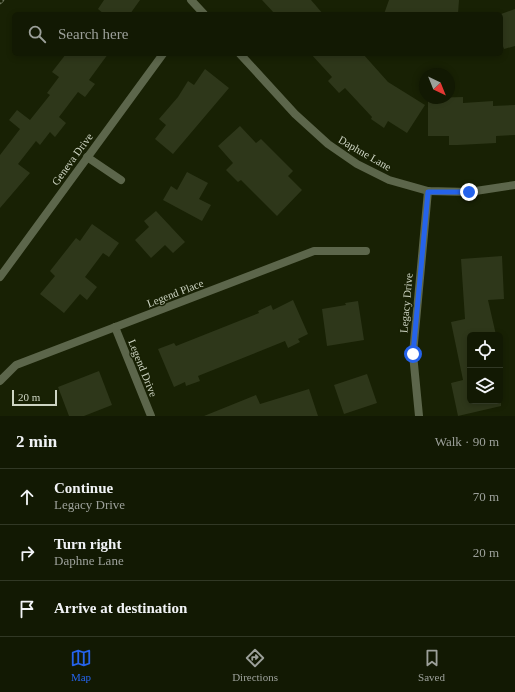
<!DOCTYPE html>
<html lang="en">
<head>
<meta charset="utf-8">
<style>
  :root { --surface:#121903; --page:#1b220d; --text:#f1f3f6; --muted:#9ca09a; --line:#313825; --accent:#2563eb }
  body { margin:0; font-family:Georgia,serif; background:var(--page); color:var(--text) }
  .controls { position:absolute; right:12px; bottom:12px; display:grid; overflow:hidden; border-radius:6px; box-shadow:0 2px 6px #0003 }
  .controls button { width:36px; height:36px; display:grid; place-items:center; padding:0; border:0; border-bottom:1px solid var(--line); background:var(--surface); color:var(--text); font:20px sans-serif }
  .compass { position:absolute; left:419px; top:68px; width:36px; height:36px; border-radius:50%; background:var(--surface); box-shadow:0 2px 6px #0003; rotate:137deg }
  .scale { position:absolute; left:12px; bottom:10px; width:45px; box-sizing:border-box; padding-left:4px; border:2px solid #cdd4c3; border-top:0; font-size:11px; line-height:14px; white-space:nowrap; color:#cdd4c3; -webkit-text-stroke:3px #182104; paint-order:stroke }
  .stop { position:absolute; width:12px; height:12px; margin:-9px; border:3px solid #2563eb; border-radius:50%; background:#fff }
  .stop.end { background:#2563eb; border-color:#fff; box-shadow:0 1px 4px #0008 }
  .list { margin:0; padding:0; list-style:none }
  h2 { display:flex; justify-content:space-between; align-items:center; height:52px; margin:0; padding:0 16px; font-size:17px }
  h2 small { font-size:13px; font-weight:400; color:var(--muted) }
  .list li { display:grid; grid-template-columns:26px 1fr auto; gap:12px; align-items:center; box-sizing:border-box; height:56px; padding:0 16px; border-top:1px solid var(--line) }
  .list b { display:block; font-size:15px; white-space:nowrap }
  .list p { margin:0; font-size:13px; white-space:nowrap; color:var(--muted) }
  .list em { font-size:13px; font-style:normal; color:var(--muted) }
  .icon { flex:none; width:22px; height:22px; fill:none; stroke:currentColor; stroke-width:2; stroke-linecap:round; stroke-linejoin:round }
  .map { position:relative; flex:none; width:515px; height:416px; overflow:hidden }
  .search { position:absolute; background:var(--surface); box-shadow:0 2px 6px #0003; left:12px; right:12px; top:12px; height:44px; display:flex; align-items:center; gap:10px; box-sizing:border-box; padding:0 14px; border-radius:6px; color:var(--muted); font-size:15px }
  .sheet { height:220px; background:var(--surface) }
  nav { display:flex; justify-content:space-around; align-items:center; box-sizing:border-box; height:56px; border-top:1px solid var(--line); background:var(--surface); font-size:11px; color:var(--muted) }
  nav a { display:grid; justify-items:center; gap:2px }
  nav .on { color:var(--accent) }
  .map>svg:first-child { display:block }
  .building { fill:#2e371a }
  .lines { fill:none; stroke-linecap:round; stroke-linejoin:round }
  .lane { stroke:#5c664b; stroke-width:8 }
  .street { stroke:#5c664b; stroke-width:8 }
  .rail-casing { stroke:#6c745c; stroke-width:4.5 }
  .rail { stroke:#182104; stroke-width:3; stroke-dasharray:9; stroke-linecap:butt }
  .route { stroke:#2563eb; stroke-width:5 }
  .labels { text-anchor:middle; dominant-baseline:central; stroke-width:3; stroke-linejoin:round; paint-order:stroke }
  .street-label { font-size:11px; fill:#cdd4c3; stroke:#182104 }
</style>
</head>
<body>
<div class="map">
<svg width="515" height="416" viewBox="0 0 515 416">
  <rect width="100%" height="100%" fill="#182104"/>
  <g class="building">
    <polygon points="104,0 140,0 130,14 104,14 98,9"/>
    <polygon points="262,0 311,0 323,14 275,14"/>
    <polygon points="389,0 459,0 458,14 384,14"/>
    <polygon points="515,9 515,46 504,49 501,41 501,14"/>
    <polygon points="66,54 108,54 89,80 95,84 85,97 78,92 59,117 66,123 55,137 50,132 40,145 36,141 18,164 30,173 0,208 0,155 20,129 9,120 17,110 30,120 50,95 47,93 59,77 52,72"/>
    <polygon points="311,54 363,54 388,82 425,105 407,133 388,121 384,128 371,119 372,117 345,88 339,93 328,81 332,77"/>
    <polygon points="205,69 229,88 173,154 155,139 166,125 159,119 178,97 188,81 194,85"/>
    <polygon points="463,97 463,103 493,101 493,106 515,105 515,135 496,136 496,143 458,145 449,145 449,136 428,136 428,98"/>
    <polygon points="240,126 256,143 261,139 293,171 288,176 302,190 277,216 241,180 238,182 226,170 233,163 218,146"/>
    <polygon points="187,172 208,183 199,199 211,205 202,221 163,200 171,186 177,190"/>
    <polygon points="156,211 185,242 173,253 165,245 151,258 135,240 149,227 144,221"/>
    <polygon points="92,224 119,243 109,257 103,253 85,277 97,287 87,300 80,294 64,313 40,294 55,276 50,271 76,238 80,241"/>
    <polygon points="502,256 504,299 488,300 496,335 470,335 470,401 501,401 501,406 458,416 451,383 463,380 451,322 465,319 461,259"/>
    <polygon points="293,300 308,334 298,339 300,342 288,348 285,341 198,376 200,381 186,386 185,382 174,387 158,349 174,343 176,346 259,313 258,311 271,305 273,310"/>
    <polygon points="358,301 364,340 327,346 322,309 346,305 345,303"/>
    <polygon points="99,371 112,405 84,416 69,416 58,387"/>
    <polygon points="367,374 377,403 344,414 334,385"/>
    <polygon points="309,389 318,416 204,416 256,395 260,404"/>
  </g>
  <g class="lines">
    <polyline class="lane" points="87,157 121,180"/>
    <g class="street">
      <polyline points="191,0 204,14"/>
      <polyline points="240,54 295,114 328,144 357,164 389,180 428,191 469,192 515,185"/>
      <polyline points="0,277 163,54"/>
      <polyline points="115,327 151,416"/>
      <polyline points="0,381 16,365 314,251 366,251"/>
      <polyline points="419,416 413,354 428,191"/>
    </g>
    <defs>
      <polyline id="rail" points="0,2 2,0"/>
    </defs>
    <use href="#rail" class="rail-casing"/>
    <use href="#rail" class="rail"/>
  </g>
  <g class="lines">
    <polyline class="route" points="413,354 428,192 469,192"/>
  </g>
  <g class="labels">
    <g class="street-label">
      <text transform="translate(365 153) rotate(30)">Daphne Lane</text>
      <text transform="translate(72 159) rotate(-54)">Geneva Drive</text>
      <text transform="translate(175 293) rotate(-21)">Legend Place</text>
      <text transform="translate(406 303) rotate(-85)">Legacy Drive</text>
      <text transform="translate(143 368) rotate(68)">Legend Drive</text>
    </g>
  </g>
</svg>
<div class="controls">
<button><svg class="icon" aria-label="locate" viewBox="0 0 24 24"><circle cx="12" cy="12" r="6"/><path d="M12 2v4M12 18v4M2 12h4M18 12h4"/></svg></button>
<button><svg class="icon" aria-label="layers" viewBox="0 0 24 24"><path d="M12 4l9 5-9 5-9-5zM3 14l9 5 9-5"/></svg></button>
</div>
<svg class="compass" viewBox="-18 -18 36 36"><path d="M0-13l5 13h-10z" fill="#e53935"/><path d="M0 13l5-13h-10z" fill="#9ca09a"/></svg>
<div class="scale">20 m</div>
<div class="stop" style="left:413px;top:354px"></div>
<div class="stop end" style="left:469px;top:192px"></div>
<div class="search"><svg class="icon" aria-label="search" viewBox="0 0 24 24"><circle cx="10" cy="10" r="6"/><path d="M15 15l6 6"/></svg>Search here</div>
</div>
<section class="sheet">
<h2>2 min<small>Walk · 90 m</small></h2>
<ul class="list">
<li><svg class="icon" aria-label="ahead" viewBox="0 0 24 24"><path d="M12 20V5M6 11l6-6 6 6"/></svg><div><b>Continue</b><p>Legacy Drive</p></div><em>70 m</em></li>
<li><svg class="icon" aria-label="right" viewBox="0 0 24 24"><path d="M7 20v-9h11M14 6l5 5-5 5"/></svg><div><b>Turn right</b><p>Daphne Lane</p></div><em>20 m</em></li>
<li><svg class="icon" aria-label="arrive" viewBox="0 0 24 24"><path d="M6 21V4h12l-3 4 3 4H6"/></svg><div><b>Arrive at destination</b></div></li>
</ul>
</section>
<nav>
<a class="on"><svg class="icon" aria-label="map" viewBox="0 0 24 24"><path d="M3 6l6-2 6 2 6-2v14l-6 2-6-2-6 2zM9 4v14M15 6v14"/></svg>Map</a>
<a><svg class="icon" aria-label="directions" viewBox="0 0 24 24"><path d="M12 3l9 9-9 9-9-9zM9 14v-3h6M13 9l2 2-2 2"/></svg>Directions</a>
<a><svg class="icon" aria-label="saved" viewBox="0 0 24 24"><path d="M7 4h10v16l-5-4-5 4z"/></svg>Saved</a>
</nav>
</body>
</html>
